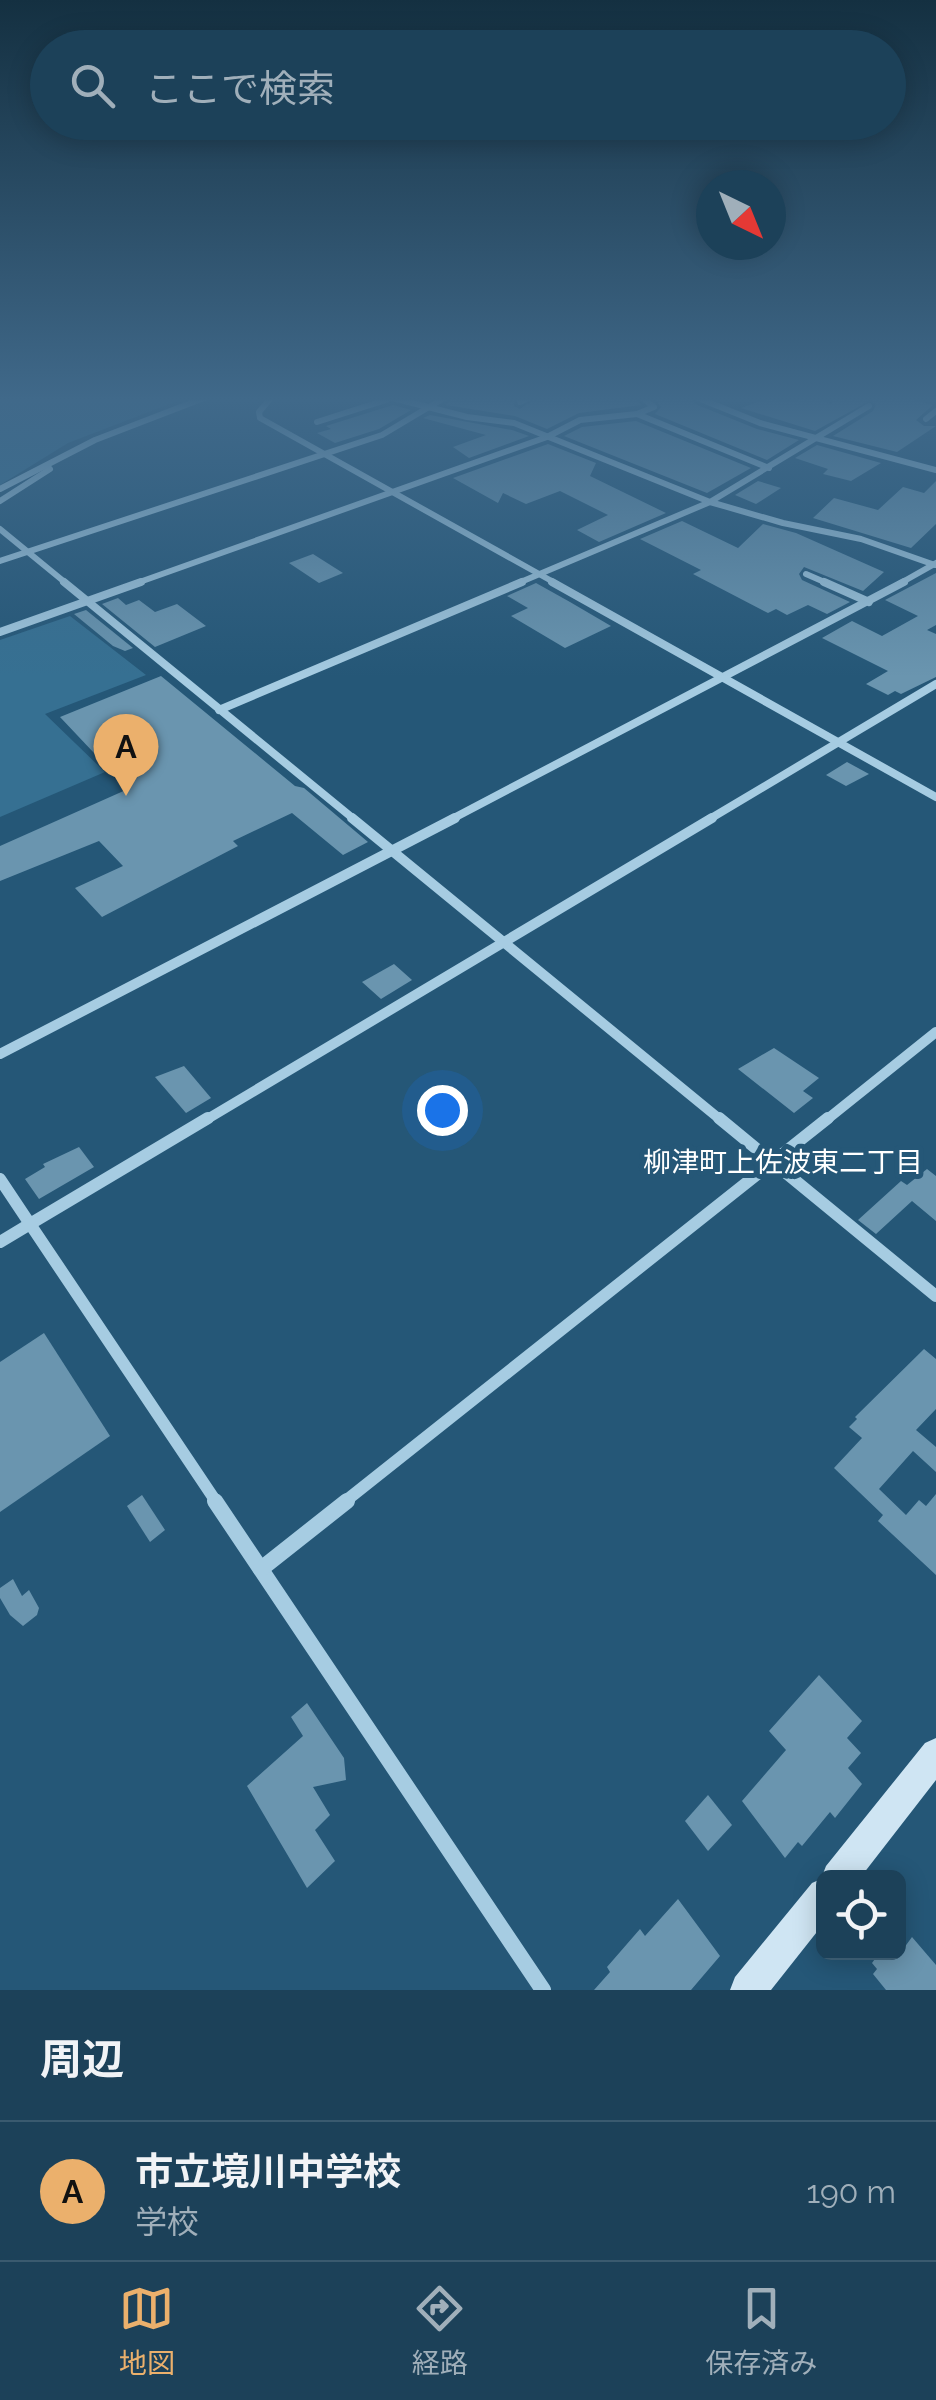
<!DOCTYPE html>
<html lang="ja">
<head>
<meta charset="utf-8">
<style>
  :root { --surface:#1c4159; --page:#294c62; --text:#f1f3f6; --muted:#a0afba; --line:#3a5a6f; --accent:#ebb06c }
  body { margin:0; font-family:Raleway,"Noto Sans JP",sans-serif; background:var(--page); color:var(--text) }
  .controls { position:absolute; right:30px; bottom:30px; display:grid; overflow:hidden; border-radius:15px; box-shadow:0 5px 25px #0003 }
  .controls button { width:90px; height:90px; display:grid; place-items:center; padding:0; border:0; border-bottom:2px solid var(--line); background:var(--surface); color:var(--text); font:50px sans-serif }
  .compass { position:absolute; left:696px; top:170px; width:90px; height:90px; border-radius:50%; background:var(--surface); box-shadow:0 5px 25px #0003; rotate:137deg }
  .you { position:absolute; left:442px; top:1110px; width:35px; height:35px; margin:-25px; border:8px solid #fff; border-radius:50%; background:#1a73e8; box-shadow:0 0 0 15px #1a73e833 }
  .badge { display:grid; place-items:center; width:65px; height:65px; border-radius:50%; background:var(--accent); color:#111; font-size:32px; font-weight:700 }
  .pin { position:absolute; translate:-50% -82px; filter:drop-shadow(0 2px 5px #0008) }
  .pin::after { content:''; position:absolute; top:52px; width:35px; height:30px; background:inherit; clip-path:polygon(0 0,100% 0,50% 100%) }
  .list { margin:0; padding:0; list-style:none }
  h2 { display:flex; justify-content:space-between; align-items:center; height:130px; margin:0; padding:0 40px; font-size:42px }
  h2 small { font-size:32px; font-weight:400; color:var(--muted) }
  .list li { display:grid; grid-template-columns:65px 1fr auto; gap:30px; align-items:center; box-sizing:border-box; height:140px; padding:0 40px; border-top:2px solid var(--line) }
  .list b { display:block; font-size:38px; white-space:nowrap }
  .list p { margin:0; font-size:32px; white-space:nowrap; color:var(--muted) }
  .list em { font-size:32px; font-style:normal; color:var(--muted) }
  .icon { flex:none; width:55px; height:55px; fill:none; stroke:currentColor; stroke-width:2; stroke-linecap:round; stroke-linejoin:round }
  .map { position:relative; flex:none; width:936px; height:1990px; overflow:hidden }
  .search { position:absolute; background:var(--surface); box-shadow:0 5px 25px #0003; left:30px; right:30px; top:30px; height:110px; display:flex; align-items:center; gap:25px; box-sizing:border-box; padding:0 35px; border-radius:55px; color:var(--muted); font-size:38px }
  .sheet { height:270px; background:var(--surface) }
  nav { display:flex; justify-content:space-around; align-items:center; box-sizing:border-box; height:140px; border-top:2px solid var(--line); background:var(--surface); font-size:28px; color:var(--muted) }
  nav a { display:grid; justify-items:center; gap:5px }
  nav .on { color:var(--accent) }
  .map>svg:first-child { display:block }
  .green { fill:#367092 }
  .building { fill:#6a95af }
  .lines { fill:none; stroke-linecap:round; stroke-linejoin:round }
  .street-far4 { stroke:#a6cce2; stroke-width:6 }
  .street-far3 { stroke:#a6cce2; stroke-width:8 }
  .street-far2 { stroke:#a6cce2; stroke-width:10 }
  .street-far1 { stroke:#a6cce2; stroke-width:12 }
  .street { stroke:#a6cce2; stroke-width:16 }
  .secondary { fill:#cfe5f3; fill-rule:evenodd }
  .labels { text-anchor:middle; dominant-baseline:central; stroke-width:10; stroke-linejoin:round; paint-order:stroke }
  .neighbourhood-label { font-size:28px; fill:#fff; stroke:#255777 }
</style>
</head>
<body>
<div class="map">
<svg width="936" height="1990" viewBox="0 0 936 1990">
  <rect width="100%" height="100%" fill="#255777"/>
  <g class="green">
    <polygon points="0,398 185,398 68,443 0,485"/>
    <polygon points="70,616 146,675 45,714 105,772 0,817 0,640"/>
  </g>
  <g class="building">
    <polygon points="451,398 515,398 514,406 520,409 536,398 636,398 641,405 579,413 547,429 515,416 446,405"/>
    <polygon points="654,398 691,398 695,404 757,429 799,440 767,460 655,414 661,407"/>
    <polygon points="770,398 784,402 814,398 832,404 833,398 906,398 933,405 916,420 924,426 936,426 897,452 833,436 873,411 876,405 871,400 815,431 741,408"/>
    <polygon points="393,405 411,410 379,429 335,443 317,433 331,429 326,426"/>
    <polygon points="430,415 512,430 529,436 469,458 453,447 486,435 423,418"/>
    <polygon points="636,421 751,468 707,493 564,436 582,427"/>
    <polygon points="548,444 596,463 590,476 666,513 599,542 577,530 608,515 560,491 526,504 503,493 498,503 453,478"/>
    <polygon points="817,445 881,463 851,481 823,474 828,469 795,458"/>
    <polygon points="758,481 781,488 756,504 735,495"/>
    <polygon points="936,481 936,524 911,548 813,518 834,498 878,510 903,487 924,493"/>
    <polygon points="682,521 738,548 763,524 796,533 884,572 863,591 804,567 799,574 802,580 850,602 827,614 808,605 787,615 776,609 768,613 693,574 701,570 640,539"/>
    <polygon points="313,554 343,573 319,583 289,563"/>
    <polygon points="936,573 936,625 927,630 936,634 936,677 901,694 895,691 888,695 866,684 888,671 822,638 852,621 882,636 918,616 885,600"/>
    <polygon points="536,583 570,602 611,626 565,648 511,616 528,608 507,596"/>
    <polygon points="118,598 126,605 139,600 155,612 177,604 206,626 155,647 102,604"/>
    <polygon points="86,610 133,648 125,651 113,646 74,614"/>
    <polygon points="161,676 295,786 304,788 368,842 343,855 292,813 233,841 238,846 102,917 75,888 123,866 99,841 0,881 0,846 128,789 60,717"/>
    <polygon points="847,762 869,774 846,786 826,775"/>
    <polygon points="394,964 412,980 381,999 362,982"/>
    <polygon points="774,1048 819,1078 803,1091 813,1098 794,1113 738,1069"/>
    <polygon points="184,1066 211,1098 186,1113 155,1077"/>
    <polygon points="79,1147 94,1167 39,1199 25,1179 45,1167 43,1164"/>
    <polygon points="927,1169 936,1176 936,1221 912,1201 876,1234 858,1220 901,1181 907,1185"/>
    <polygon points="44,1333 110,1436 0,1512 0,1362"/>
    <polygon points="924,1349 936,1359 936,1409 916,1430 936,1447 936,1472 913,1451 879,1489 906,1515 919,1500 926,1506 936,1494 936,1575 878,1521 883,1515 834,1468 862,1438 849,1427 857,1419 855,1417"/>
    <polygon points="142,1495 165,1530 150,1542 127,1506"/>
    <polygon points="13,1579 22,1596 29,1590 39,1608 37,1615 23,1626 10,1615 0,1598 0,1588"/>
    <polygon points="819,1675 862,1721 847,1738 861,1753 848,1768 862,1784 835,1818 830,1812 802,1846 798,1842 785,1858 742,1801 786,1750 769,1731"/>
    <polygon points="307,1703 344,1758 346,1780 313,1787 330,1815 315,1830 335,1861 307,1888 247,1786 303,1736 291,1717"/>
    <polygon points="708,1795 732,1825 708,1851 685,1821"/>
    <polygon points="678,1899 720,1956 691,1990 594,1990 610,1972 607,1967 640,1929 645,1936"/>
    <polygon points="912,1937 936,1965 936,1990 886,1990 873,1974 877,1969 872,1963 880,1952 901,1952"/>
  </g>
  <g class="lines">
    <g class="street-far4">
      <polyline points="271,398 259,412 260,418 557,584"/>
      <polyline points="393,398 467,417 514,423 710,502 783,523 861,539 935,565"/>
      <polyline points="698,398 760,423 936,470"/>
      <polyline points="520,402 529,398"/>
      <polyline points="637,414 769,468"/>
      <polyline points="926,419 936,411"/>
      <polyline points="317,422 392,398"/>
      <polyline points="0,489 95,440 204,398"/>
      <polyline points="0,501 50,469"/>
      <polyline points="0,529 67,584"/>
      <polyline points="0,561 382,435 444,398"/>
      <polyline points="806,574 829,584"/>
      <polyline points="134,584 547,437 580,420 637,414 654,407 643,398"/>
      <polyline points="516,584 710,502 869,406"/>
      <polyline points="899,584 936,563"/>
    </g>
    <g class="street-far3">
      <polyline points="64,582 355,820"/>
      <polyline points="552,582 936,797"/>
      <polyline points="824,582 869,602"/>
      <polyline points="0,632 141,582"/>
      <polyline points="219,710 522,582"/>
      <polyline points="450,820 904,582"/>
      <polyline points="708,820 936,684"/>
    </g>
    <g class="street-far2">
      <polyline points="352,818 722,1121"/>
      <polyline points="0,1054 455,818"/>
      <polyline points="204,1121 712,818"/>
      <polyline points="825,1121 936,1032"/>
    </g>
    <g class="street-far1">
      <polyline points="719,1118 936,1296"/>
      <polyline points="0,1179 30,1224 208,1118"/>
      <polyline points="0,1242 30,1224 217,1503"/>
      <polyline points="343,1503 828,1118"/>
    </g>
    <g class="street">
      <polyline points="215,1501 543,1990"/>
      <polyline points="261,1569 347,1501"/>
    </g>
    <polygon class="secondary" points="936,1738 936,1780 860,1878 824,1878 824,1923 771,1990 730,1990 735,1977 812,1883 821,1879 826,1866 925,1743"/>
  </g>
  <linearGradient id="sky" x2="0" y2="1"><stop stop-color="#143041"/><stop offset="0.59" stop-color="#40698a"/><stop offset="1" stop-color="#40698a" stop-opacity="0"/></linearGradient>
  <rect width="936" height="677" fill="url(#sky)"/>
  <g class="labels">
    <g class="neighbourhood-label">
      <text x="783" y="1162">柳津町上佐波東二丁目</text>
    </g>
  </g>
</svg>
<div class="controls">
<button><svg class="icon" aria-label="locate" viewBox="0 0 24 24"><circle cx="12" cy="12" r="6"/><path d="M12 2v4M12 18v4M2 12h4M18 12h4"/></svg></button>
</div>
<svg class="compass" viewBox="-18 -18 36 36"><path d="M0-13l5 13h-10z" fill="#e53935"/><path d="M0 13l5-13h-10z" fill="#a0afba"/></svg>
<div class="you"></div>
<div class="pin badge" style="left:126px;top:796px">A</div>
<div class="search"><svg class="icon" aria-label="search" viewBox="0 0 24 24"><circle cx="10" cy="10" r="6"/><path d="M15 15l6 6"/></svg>ここで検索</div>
</div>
<section class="sheet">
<h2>周辺<small></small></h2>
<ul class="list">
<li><span class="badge">A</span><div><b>市立境川中学校</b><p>学校</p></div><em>190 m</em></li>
</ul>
</section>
<nav>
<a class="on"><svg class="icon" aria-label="map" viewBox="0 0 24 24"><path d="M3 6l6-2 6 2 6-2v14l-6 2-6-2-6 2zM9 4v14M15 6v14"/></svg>地図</a>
<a><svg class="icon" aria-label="directions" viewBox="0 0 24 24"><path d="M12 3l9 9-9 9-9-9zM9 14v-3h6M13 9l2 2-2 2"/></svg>経路</a>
<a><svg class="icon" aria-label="saved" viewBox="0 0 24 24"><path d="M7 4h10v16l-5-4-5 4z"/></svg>保存済み</a>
</nav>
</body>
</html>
